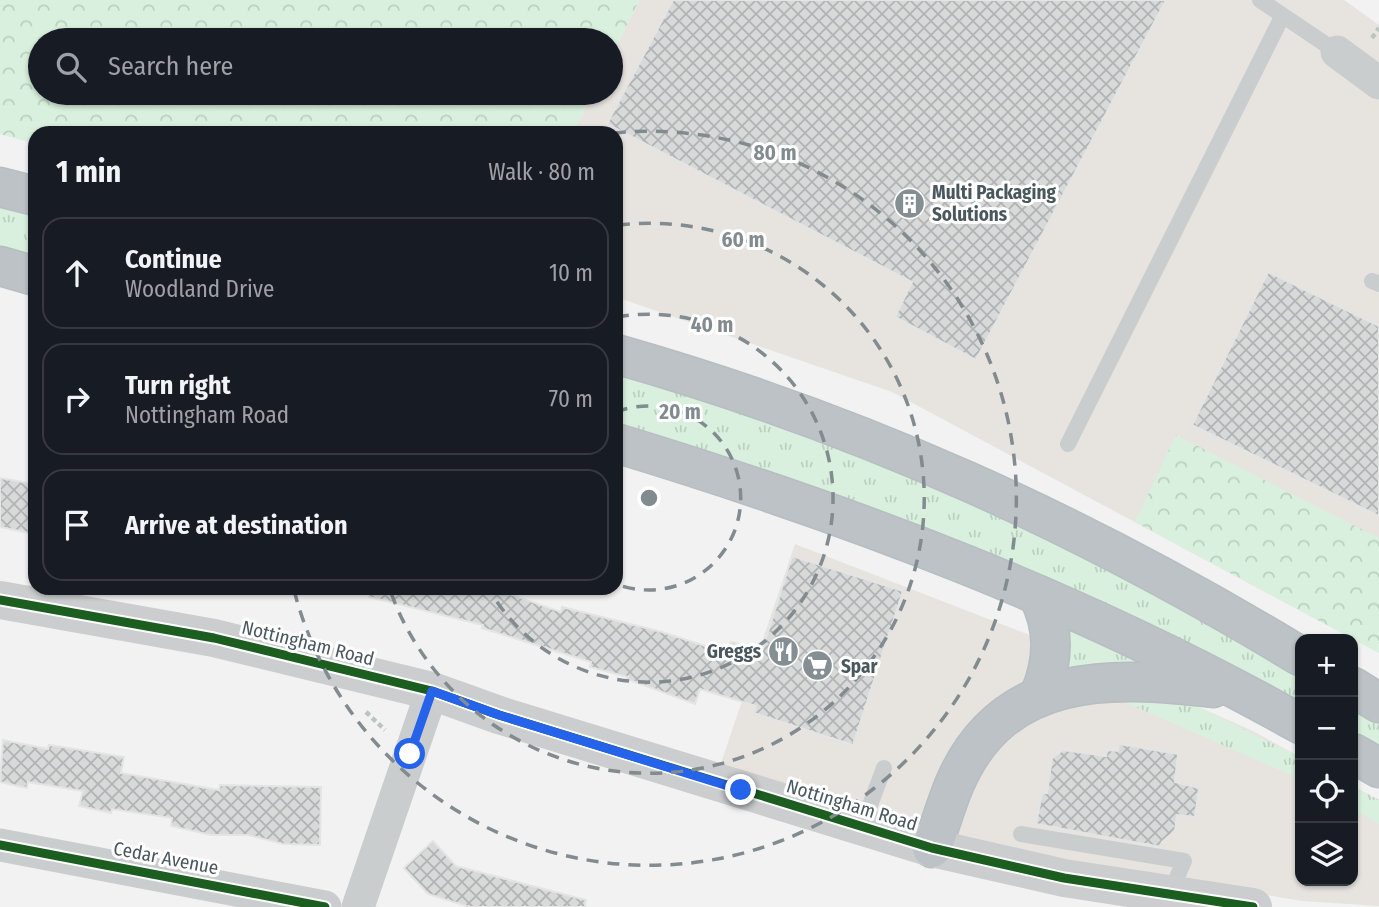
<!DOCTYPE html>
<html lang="en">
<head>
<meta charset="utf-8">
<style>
  :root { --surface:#171b24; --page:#20242c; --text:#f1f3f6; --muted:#9ea1a6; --line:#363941 }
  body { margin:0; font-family:"Fira Sans Condensed",sans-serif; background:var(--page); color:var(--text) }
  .controls { position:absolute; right:21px; bottom:21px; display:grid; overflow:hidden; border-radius:14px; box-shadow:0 2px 5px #0004 }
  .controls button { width:63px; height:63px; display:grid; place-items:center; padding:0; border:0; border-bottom:2px solid var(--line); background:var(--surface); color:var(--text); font:35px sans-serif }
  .stop { position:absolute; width:21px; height:21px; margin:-16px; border:5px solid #2563eb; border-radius:50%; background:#fff }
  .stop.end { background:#2563eb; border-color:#fff; box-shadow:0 2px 7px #0008 }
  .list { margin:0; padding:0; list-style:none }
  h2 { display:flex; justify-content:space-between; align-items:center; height:91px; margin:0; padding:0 28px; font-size:30px }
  h2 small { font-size:23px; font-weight:400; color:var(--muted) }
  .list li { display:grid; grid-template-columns:46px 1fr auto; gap:21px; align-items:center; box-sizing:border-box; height:112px; margin:0 14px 14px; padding:0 14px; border:2px solid var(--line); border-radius:21px }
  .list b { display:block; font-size:26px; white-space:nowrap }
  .list p { margin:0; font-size:23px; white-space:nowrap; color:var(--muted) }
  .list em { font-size:23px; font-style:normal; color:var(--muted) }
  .icon { flex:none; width:38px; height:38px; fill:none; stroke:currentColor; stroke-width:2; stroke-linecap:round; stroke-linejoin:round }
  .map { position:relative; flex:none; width:1379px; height:907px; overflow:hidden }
  .search { position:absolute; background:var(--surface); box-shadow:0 2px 5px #0004; left:28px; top:28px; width:595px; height:77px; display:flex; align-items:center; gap:18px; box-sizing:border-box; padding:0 24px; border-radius:38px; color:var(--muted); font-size:26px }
  .panel { position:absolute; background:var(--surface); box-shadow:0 2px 5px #0004; left:28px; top:126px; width:595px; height:469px; border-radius:21px }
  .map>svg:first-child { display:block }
  .commercial { fill:#e7e4e0 }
  .grass { fill:url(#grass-tufts) }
  .forest { fill:url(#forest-crowns) }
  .building { fill:url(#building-cross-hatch); stroke:#e4e4e5; stroke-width:2 }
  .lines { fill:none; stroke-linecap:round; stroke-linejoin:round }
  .highway-casing { stroke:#b7bec1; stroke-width:41 }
  .path { stroke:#bac5c0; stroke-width:4.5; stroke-dasharray:5 3.5; stroke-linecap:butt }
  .lane { stroke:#cacdce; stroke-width:16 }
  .street { stroke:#cacdce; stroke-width:33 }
  .secondary { stroke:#cbcdcf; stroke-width:38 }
  .highway { stroke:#bcc2c6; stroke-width:38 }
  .cycleway-casing { stroke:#fff; stroke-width:13 }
  .cycleway { stroke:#1b5e20; stroke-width:9 }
  .route { stroke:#2563eb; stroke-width:9 }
  .ring { fill:none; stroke:#828b8f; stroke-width:3.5; stroke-dasharray:12 9 }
  .labels { text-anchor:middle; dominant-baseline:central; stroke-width:6; stroke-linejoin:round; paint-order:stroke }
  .poi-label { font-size:19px; font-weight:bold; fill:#4a585e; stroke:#fff; text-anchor:start }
  .street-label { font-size:19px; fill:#4a585e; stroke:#fff }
  .centre { fill:#828b8f; stroke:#fff; stroke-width:3.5 }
  .ring-label { font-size:21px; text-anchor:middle; font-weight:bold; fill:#828b8f; stroke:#fff; stroke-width:6; stroke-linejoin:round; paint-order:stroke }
</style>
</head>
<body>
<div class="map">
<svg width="1379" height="907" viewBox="0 0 1379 907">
  <defs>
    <pattern id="grass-tufts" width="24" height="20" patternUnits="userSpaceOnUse" patternTransform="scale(1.75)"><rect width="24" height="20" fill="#d8f0dd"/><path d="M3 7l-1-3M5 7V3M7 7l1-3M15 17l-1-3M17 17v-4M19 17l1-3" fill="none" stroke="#bbd0c0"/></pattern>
    <pattern id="forest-crowns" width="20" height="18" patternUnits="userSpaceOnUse" patternTransform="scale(1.75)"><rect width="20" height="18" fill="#d8f0dd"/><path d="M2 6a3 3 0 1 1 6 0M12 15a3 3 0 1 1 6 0" fill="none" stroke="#bbd0c0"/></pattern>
    <pattern id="building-cross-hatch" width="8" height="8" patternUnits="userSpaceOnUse" patternTransform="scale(1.75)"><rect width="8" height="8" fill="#d8dada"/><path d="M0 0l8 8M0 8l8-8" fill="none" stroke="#b1b4b4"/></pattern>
  </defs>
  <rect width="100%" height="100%" fill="#f2f2f2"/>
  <g class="commercial">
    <polygon points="639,0 1344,0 1379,25 1379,653 892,392 616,297 616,133 573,133 593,93 611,93 611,57"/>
    <polygon points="795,544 1081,655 1253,731 1300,757 1300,881 1353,881 1353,786 1379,800 1379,906 1301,901 1100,866 924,831 721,763"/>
  </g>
  <g class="grass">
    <polygon points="0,208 35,217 35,258 0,249"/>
    <path d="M616,368L757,411L1029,523L1300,675V702C1143,612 960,537 789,478C732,458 674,442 616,425Z"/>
    <polygon points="1065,626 1145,660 1141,670 1060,678"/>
    <polygon points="1182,699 1300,757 1300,779 1120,700"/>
    <polygon points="1353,706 1379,721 1379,747 1353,732"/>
    <polygon points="1353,786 1379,800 1379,824 1353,809"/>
  </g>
  <g class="forest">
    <polygon points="0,0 639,0 611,57 611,40 40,40 40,93 593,93 573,133 35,133 35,144 0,134"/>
    <polygon points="1176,435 1379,538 1379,653 1135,522"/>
  </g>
  <g class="building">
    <polygon points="673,0 1166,0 976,360 895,317 912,282 607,124"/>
    <polygon points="1268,272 1379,326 1379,516 1192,425"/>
    <polygon points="0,478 35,484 29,533 0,527"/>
    <polygon points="792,556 903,591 853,745 754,713 756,706 700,689 695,704 627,679 628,677 590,667 591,662 482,628 483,625 369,597 370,588 492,588 561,612 562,607 662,632 727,653 731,642 762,651"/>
    <polygon points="3,740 48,749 49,745 124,757 121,773 219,790 220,785 321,787 320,845 283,844 248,835 211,835 171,826 172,818 112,809 111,813 79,806 83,791 28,782 27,788 0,782"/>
    <polygon points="1119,744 1178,754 1175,782 1199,788 1195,817 1177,815 1175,831 1162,842 1161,847 1036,824 1042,793 1047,793 1052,758 1063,750 1106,756 1107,750 1118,751"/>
    <polygon points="433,841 456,866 586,900 585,907 469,907 428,894 404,868"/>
  </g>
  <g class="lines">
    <defs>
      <g id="highway">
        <polyline points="0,187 35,196"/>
        <polyline points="0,266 35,276"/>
        <path d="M616,354C862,424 1082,524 1300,656"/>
        <path d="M616,443C853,515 1084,602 1300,724"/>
        <path d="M1038,595C1055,628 1054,660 1040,694"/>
        <polyline points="1353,687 1379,703"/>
        <polyline points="1353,753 1379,768"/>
        <path d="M932,848C940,826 946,804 955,783C1004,671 1111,676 1213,688"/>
      </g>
    </defs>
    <use href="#highway" class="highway-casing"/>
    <g class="path">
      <polyline points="1372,38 1379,28"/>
      <polyline points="366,712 385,730"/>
    </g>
    <g class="lane">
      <polyline points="1260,0 1337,52"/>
      <polyline points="1372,281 1379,284"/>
      <polyline points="1068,444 1282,17"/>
      <polyline points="862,826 884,768"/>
      <polyline points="1021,834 1184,861 1170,894"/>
    </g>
    <g class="street">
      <polyline points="1337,52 1379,83"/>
      <polyline points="0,845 325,907"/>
      <polyline points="358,907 432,691"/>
    </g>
    <polyline class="secondary" points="0,600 214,638 432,691 499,715 932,848 1064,878 1253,907"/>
    <use href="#highway" class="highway"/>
    <defs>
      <g id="cycleway">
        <polyline points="0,600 214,638 432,691 499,715 932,848 1064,878 1253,907"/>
        <polyline points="0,845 325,907"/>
      </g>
    </defs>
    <use href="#cycleway" class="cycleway-casing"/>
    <use href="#cycleway" class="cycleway"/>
  </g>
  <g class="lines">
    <polyline class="route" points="410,754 432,691 499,715 741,790"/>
  </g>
  <g class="ring">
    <path d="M616 412A92 92 0 1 1 616 584"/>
    <path d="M617 317A184 184 0 1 1 489 589"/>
    <path d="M618 225A275 275 0 1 1 390 590"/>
    <path d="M614 133A367 367 0 1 1 294 590"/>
  </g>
  <defs>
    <symbol id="building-disc" viewBox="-11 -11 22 22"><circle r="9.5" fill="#858e92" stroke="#fff"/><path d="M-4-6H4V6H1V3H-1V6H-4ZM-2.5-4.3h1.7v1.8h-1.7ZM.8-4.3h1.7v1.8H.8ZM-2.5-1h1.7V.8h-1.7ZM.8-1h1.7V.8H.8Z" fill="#fff"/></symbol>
    <symbol id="restaurant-disc" viewBox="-11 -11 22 22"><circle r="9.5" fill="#858e92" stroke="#fff"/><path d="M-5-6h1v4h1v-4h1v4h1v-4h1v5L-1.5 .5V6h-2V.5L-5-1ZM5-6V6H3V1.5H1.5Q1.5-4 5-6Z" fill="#fff"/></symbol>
    <symbol id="supermarket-disc" viewBox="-11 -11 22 22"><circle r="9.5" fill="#858e92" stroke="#fff"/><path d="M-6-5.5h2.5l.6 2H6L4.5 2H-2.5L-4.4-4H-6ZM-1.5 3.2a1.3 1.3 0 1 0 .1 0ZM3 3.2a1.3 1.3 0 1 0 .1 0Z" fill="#fff"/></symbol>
  </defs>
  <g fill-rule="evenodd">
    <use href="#building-disc" x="892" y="186" width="35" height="35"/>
    <use href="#restaurant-disc" x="766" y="634" width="35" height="35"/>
    <use href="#supermarket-disc" x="800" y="648" width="35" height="35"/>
  </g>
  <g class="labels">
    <g class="poi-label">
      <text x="932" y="192">Multi Packaging<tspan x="932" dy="22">Solutions</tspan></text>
      <text x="761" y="651" text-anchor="end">Greggs</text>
      <text x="841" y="666">Spar</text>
    </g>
    <g class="street-label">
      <text transform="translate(308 643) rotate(14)">Nottingham Road</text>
      <text transform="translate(852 805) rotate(17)">Nottingham Road</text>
      <text transform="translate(166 858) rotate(11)">Cedar Avenue</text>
    </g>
  </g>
  <circle cx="649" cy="498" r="10" class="centre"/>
  <g class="ring-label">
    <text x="775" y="160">80 m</text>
    <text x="743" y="247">60 m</text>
    <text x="712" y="332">40 m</text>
    <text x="680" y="419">20 m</text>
  </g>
</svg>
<div class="controls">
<button>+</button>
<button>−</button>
<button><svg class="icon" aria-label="locate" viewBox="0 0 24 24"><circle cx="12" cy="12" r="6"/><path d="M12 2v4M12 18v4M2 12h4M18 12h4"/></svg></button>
<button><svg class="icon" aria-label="layers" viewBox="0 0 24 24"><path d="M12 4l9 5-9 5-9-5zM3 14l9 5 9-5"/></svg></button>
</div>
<div class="stop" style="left:410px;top:754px"></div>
<div class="stop end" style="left:741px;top:790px"></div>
<div class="search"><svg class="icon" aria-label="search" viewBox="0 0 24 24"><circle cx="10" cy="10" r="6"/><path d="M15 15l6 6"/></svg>Search here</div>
<section class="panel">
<h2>1 min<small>Walk · 80 m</small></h2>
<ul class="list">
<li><svg class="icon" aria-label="ahead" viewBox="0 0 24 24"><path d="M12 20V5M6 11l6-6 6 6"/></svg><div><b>Continue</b><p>Woodland Drive</p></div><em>10 m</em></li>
<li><svg class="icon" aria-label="right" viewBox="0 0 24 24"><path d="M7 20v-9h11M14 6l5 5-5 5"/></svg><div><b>Turn right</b><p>Nottingham Road</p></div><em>70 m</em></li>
<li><svg class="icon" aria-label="arrive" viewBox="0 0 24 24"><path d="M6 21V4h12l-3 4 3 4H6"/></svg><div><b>Arrive at destination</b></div></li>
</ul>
</section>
</div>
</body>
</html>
